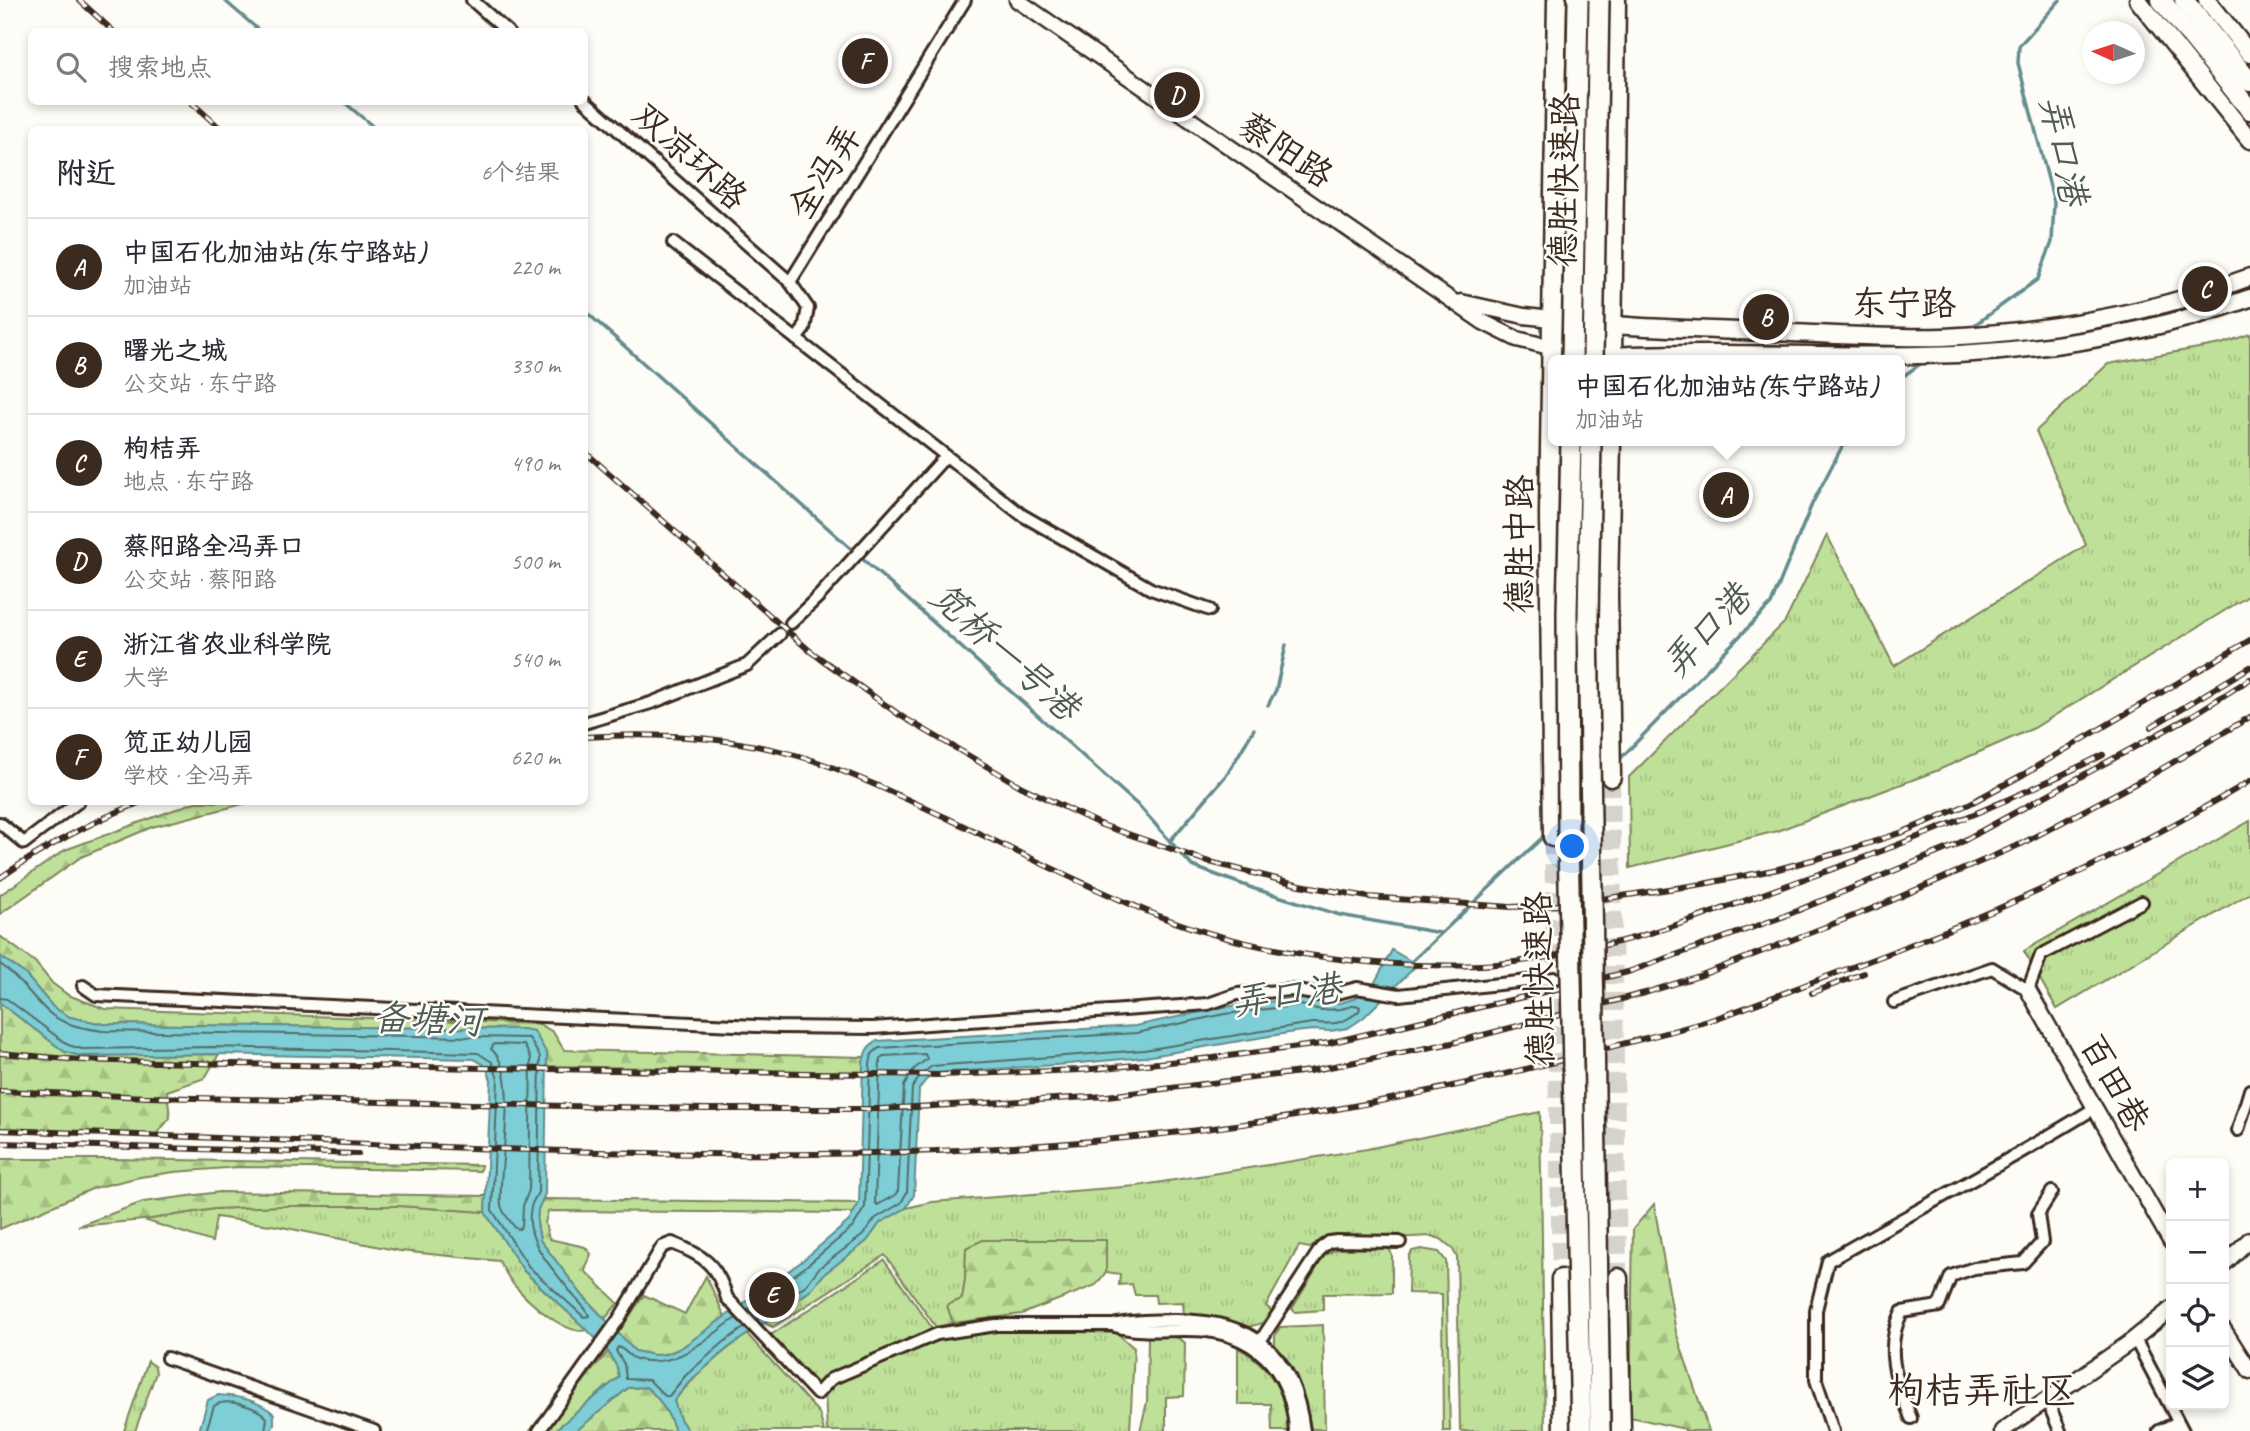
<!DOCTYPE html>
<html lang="zh">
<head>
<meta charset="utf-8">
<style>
  :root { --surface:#fff; --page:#f2f2f3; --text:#2b2b33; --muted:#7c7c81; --line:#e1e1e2; --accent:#3b2a1e }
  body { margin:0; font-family:Caveat,"LXGW WenKai TC",sans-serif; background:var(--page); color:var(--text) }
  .controls { position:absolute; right:21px; bottom:21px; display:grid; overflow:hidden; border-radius:10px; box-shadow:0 4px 10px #0003 }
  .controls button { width:63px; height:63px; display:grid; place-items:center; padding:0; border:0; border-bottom:2px solid var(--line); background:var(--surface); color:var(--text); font:35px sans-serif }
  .compass { position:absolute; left:2082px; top:21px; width:63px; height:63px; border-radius:50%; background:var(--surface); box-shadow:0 4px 10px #0003; rotate:273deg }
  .you { position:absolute; left:1573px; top:847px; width:24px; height:24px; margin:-18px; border:5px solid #fff; border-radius:50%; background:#1a73e8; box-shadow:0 0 0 10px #1a73e833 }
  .badge { display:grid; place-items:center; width:46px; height:46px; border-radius:50%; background:var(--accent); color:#fff; font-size:23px; font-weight:700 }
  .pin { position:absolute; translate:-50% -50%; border:4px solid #fff; box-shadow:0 2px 7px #0006 }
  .popup { position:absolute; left:1548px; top:355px; width:357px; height:91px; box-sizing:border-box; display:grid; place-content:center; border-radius:10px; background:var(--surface); filter:drop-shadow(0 2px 5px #0005); font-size:23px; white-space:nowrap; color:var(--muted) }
  .popup b { font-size:26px; color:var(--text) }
  .popup::after { content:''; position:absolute; left:50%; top:100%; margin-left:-14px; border:14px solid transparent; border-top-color:var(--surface) }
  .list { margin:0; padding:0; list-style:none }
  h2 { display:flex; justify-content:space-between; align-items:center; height:91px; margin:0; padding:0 28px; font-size:30px }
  h2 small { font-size:23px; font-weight:400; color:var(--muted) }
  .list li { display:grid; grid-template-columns:46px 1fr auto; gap:21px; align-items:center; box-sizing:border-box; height:98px; padding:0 28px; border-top:2px solid var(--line) }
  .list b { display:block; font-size:26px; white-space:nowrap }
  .list p { margin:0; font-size:23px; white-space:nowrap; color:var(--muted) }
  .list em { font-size:23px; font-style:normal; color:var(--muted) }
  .icon { flex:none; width:38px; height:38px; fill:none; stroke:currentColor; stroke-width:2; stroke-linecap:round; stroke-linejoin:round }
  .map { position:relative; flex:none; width:2250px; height:1431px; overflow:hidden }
  .search { position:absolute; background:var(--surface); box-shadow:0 4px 10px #0003; left:28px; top:28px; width:560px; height:77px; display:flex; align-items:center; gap:18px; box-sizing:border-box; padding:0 24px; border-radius:10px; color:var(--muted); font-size:26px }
  .panel { position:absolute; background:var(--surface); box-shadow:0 4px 10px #0003; left:28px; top:126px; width:560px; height:679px; border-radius:10px }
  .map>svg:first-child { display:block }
  .grass { fill:url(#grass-tufts); stroke:#7d855c; stroke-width:2 }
  .forest { fill:url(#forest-firs); stroke:#7d855c; stroke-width:2 }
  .water { fill:#7dced6; stroke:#638c8c; stroke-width:2 }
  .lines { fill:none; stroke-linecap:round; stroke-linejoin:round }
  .shore { stroke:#556c68; stroke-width:2 }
  .stream { stroke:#638c8c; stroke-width:3.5 }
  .primary-tunnel { stroke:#d6d2cc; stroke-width:18; stroke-dasharray:18 9; stroke-linecap:butt }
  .minor-casing { stroke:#3b2a1e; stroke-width:16 }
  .tertiary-casing { stroke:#3b2a1e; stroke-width:19 }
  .secondary-casing { stroke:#3b2a1e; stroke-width:21 }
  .primary-casing { stroke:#3b2a1e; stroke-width:23 }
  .minor { stroke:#fdfcf7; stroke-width:10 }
  .tertiary { stroke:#fdfcf7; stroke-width:14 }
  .secondary { stroke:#fdfcf7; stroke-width:16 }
  .primary { stroke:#fdfcf7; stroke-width:18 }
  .rail-casing { stroke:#3b2a1e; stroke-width:6 }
  .rail { stroke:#fdfcf7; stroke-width:3.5; stroke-dasharray:10; stroke-linecap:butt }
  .trunk-bridge-casing { stroke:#3b2a1e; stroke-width:24; stroke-linecap:butt }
  .trunk-bridge { stroke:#fdfcf7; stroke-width:19 }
  .labels { text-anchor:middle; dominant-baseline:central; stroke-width:5; stroke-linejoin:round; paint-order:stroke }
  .street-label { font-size:35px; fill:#3b2a1e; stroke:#fdfcf7 }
  .water-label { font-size:37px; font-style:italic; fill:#4f5b55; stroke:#fdfcf7 }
  .quarter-label { font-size:38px; fill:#3b2a1e; stroke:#fdfcf7 }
</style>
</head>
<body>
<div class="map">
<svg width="2250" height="1431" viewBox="0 0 2250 1431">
  <defs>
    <pattern id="grass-tufts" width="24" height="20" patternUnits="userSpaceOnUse" patternTransform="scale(1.75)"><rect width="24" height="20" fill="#bfe099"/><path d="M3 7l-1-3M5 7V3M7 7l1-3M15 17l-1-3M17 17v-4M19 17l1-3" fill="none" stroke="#a5c083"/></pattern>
    <pattern id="forest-firs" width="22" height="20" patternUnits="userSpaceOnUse" patternTransform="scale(1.75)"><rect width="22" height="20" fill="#bfe099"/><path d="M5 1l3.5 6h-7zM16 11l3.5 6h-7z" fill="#a5c083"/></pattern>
  </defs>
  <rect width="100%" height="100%" fill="#fdfcf7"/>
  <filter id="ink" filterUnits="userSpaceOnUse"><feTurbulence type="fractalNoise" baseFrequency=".0143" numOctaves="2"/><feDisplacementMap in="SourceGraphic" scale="14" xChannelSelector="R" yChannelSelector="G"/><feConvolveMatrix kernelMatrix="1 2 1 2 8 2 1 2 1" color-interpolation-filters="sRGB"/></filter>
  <g filter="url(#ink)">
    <g class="grass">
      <polygon points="2250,334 2250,595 2034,728 1936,771 1777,831 1630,868 1629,777 1785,622 1827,535 1894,666 2086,545 2036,431 2108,364 2221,344"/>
      <polygon points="2250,821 2250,893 2057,1009 2024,951"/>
      <polygon points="1540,1112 1545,1431 1460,1431 1457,1257 1452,1248 1441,1239 1431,1236 1392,1238 1331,1235 1310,1248 1299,1246 1266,1306 1272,1311 1262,1323 1248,1327 1219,1318 1184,1315 1183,1302 1156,1303 1155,1295 1135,1295 1132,1284 1119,1285 1120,1274 1106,1272 1106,1240 984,1240 966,1248 965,1280 962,1299 947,1305 953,1323 936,1327 885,1255 773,1327 764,1323 811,1290 824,1274 867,1241 880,1223 906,1208 932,1202 1137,1186 1367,1149"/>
      <path d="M279,1206H399L485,1212L524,1271L587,1330C565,1336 528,1301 514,1285C508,1278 504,1269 499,1261L400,1251L277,1226L216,1217L212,1242L144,1220L214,1209Z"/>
      <polygon points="1385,1248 1390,1250 1392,1256 1392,1293 1323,1294 1323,1310 1295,1312 1292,1309 1324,1256 1336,1249"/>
      <polygon points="1421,1249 1439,1252 1446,1261 1450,1431 1443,1431 1442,1294 1408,1293 1409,1257 1412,1251"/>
      <polygon points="884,1260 940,1339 995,1330 1117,1333 1134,1348 1130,1431 827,1431 825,1393 771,1335"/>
      <path d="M1323,1325L1325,1429H1311C1305,1397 1299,1369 1275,1345V1336L1280,1327Z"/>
      <path d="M747,1334L819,1413L824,1431H688L680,1419L674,1401C695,1375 720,1354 747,1334Z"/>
      <path d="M1148,1336C1161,1337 1177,1334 1185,1343L1184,1396L1166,1397V1431H1140L1147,1402Z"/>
      <path d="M1238,1348C1271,1365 1287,1395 1288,1431H1272L1271,1404H1238Z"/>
      <polygon points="148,1361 155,1367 156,1373 135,1431 124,1431"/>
    </g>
    <g class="forest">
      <polygon points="195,802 251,802 152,827 81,857 0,914 0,895 65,850"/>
      <polygon points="0,936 35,962 52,983 68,995 105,1009 539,1024 553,1032 564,1050 864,1057 863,1072 547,1066 547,1054 523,1029 103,1024 70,1017 53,1007 25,974 0,956"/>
      <polygon points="0,1003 65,1052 81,1056 219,1054 205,1078 167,1091 170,1118 156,1135 0,1132"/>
      <polygon points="0,1159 112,1159 481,1165 480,1171 239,1167 174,1172 140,1177 94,1188 0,1229"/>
      <polygon points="220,1192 486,1196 485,1212 399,1206 279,1206 214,1209 144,1220 78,1226 143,1202"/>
      <polygon points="543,1199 859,1203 854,1213 548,1211 545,1223 549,1239 585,1247 591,1254 585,1271 618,1303 605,1319 583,1296 540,1240 537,1223 538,1209"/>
      <polygon points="1654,1204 1676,1332 1709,1431 1685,1431 1685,1429 1630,1417 1633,1229"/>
      <polygon points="983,1240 1106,1240 1106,1272 1096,1285 1022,1314 953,1323 947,1305 962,1299 965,1280 966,1248"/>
      <path d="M706,1276L725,1317C700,1335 671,1365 637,1352C630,1349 623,1339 618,1333L644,1295L685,1314Z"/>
      <polygon points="608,1351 617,1367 619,1377 554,1431 530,1431 543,1415 556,1415"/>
      <path d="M646,1387C661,1399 669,1413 675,1431H576L628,1388Z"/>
    </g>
    <g class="water">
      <path d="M1392,950L1417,965L1363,1018L1348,1028L1330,1031L1313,1030L1294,1032L1145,1057L1069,1064L936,1073L926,1080L919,1089L914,1195L906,1208L880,1223L867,1241L824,1274L811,1290L728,1348L690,1381L674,1401L680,1419L688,1431H675C669,1413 661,1399 646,1387L628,1388L576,1431H554L619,1377L617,1367L606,1348L524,1271L485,1212L491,1080L486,1066L474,1059L212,1054L81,1056L65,1052L0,1003V956L25,974L53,1007L70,1017L103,1024L523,1029L534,1031L547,1054L545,1194L538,1209L537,1223L540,1240L583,1296L635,1351L654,1355L667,1354L681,1348L801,1262L849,1221L859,1203L863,1063C865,1052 867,1046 877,1041L1135,1026L1224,1007L1302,998L1321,1003H1340L1353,999L1373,986Z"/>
      <path d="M218,1395C238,1396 259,1400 274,1414V1424L271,1431H199L208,1400Z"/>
    </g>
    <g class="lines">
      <g class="shore">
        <path d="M0,964C19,977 30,995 47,1011C62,1025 83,1028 103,1031L529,1038L540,1057L538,1192C536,1197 532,1202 531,1207C523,1242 554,1269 573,1295C578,1302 587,1308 589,1316L584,1317L529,1267L492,1210L498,1079L492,1062L478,1053L212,1047L82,1049L68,1045L7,999L0,998"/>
        <path d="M494,1044L524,1045L531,1058L529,1190L523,1206L522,1226L519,1229L515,1228C511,1221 502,1213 501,1205C497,1166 522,1075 491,1049Z"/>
        <polygon points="925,1054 927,1059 914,1069 904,1086 898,1191 894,1196 877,1205 875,1202 880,1059 883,1056"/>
        <path d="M747,1310L805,1267L853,1227L865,1207L870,1064L872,1054L879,1048L1136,1033L1225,1014L1301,1005L1321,1010L1341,1009L1356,1005L1360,1007L1359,1011C1342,1025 1334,1024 1312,1023L1144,1050L932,1066L921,1075L912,1088L907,1192L901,1203L876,1218L862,1236L819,1268L806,1285L757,1319"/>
        <path d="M736,1318C705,1339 676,1370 636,1359C628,1356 625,1349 618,1347L616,1351L624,1364L626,1379L649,1380L665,1396H669L686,1375L724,1342L745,1327"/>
        <path d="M206,1431L214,1406C227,1397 258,1407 267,1418L265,1431"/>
      </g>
      <g class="stream">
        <polyline points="224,0 261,32"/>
        <polyline points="344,102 377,130"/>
        <polyline points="584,310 1140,807 1192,866 1255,889 1340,915 1440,933"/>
        <polyline points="1969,329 2038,279 2052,242 2054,202 2018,63 2019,46 2060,0"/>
        <polyline points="1899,379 1923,362"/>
        <polyline points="1268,705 1276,690 1286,645"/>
        <polyline points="1617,762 1771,604 1812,504 1845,441"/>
        <polyline points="1170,841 1228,773 1254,729"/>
        <polyline points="1409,964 1545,835"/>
      </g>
      <g class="primary-tunnel">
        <polyline points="1611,777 1618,1278"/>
        <polyline points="1553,837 1561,1279"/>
      </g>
      <defs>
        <g id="minor">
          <polyline points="472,0 508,32"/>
          <polyline points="584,100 790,282"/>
          <polyline points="673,243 1022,515 1151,589 1210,610"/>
          <polyline points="796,339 804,329 808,308 790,282 965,0"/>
          <polyline points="791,623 820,595 946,456"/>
          <polyline points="584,723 651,703 747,665 780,634"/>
          <polyline points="0,823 24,843 78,802"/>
          <polyline points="83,986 96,995 778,1027 873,1028 1208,1004 1237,994 1291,990 1326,996 1357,988 1399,995 1555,978"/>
          <polyline points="1894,1002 1992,968 2028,990 2041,955 2142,902"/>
          <polyline points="2238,1130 2250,1090"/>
          <path d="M1115,1326C1146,1335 1176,1327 1207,1331C1263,1338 1292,1377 1295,1431"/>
          <polyline points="2135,1339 2183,1431"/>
          <polyline points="1257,1346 1321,1248 1329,1242 1337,1241 1400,1242"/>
          <polyline points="167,1358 374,1431"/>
          <polyline points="2047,1400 2060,1431"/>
          <path d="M1911,1418C1897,1382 1883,1350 1902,1312L1939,1306L1951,1276L1974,1268L2023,1263L2042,1242L2038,1214L2052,1192"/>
          <path d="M539,1431L619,1319L662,1247L672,1243C703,1255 717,1264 727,1298L817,1394L831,1379L937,1334L996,1325H1113C1133,1320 1152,1321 1172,1320C1252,1319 1294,1351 1304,1431"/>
          <path d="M1833,1431L1816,1380V1310L1828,1261C1917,1210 2008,1162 2095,1108"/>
          <polyline points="2159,1431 2174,1424 2182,1431"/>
        </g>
        <g id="tertiary">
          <polyline points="1017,0 1483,322 1517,339 1562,350"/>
          <polyline points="1461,302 1524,316 1552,319"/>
          <polyline points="2028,990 2171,1242"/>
          <polyline points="2224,1264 2250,1239"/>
          <polyline points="2224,1330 2250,1371"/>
          <polyline points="2002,1431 2129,1343 2171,1309"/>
        </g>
        <g id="secondary">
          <polyline points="2138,0 2250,140"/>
          <polyline points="2207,0 2250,54"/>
          <path d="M1552,319C1624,328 1696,329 1769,332C1827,334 1886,339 1944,337C2047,332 2153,313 2250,277"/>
          <path d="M1612,356C1727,350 1843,359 1958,354C2057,349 2157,331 2250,298"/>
        </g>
        <g id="primary">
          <polyline points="2161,0 2250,110"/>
          <polyline points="2184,0 2250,82"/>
          <polyline points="1612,360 1616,0"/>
          <polyline points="1611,441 1608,594 1611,777"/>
          <polyline points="1553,837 1549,515 1557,0"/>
          <polyline points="1618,1278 1621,1431"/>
          <polyline points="1561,1279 1563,1431"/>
        </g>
      </defs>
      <use href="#minor" class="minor-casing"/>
      <use href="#tertiary" class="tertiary-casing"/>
      <use href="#secondary" class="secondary-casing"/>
      <use href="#primary" class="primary-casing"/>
      <use href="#minor" class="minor"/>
      <use href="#tertiary" class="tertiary"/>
      <use href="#secondary" class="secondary"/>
      <use href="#primary" class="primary"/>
      <defs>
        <g id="rail">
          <polyline points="79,0 114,32"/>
          <polyline points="191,102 222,130"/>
          <polyline points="584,451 810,651 901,716 1022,787 1102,825 1206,861 1300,885 1368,897 1511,907 1561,905 1703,884 1778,869 1842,852 1903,832 1969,804 2024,774 2250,640"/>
          <polyline points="2151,727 2250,667"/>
          <path d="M584,737C661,732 741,737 815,761C861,777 904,798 947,818C1012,849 1077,882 1144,910C1246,953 1371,969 1482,965C1521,963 1562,955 1601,946C1669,931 1734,904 1799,881C1903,845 2004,804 2103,755"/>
          <path d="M0,878C44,847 91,822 141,802"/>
          <polyline points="1812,993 1864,973"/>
          <polyline points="0,1053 79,1060 231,1064 939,1075 1081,1070 1213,1058 1329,1043 1628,972 1782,917 1954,846 2193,715 2250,679"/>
          <polyline points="0,1091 148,1097 705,1109 880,1109 1107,1096 1309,1071 1452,1043 1645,993 1699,976 1879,906 2021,844 2153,774 2250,717"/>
          <path d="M0,1130C140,1135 279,1140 419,1146C647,1155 876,1161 1104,1140C1275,1125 1443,1093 1607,1048C1641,1039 1675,1031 1708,1021C1753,1006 1796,988 1839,972C1981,920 2120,859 2250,781"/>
          <polyline points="0,1143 358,1154"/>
        </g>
      </defs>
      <use href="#rail" class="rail-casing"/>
      <use href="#rail" class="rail"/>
      <defs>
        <g id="trunk-bridge">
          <polyline points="1572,360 1578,0"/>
          <polyline points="1593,360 1599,0"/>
          <polyline points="1571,441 1567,613 1568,840 1581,1431"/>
          <polyline points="1591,441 1588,620 1600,1431"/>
        </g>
      </defs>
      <use href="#trunk-bridge" class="trunk-bridge-casing"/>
      <use href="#trunk-bridge" class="trunk-bridge"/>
    </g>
  </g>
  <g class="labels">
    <g class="street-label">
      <text transform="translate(1286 150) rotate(34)">蔡阳路</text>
      <text transform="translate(690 156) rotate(42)">双凉环路</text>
      <text transform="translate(825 172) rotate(-58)">全冯弄</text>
      <text transform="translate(1564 180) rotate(-89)">德胜快速路</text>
      <text x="1904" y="303">东宁路</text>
      <text transform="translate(1519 544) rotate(-90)">德胜中路</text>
      <text transform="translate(1539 979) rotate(-91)">德胜快速路</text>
      <text transform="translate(2115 1083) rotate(61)">百田巷</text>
    </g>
    <g class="water-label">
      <text transform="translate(2064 150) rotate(78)">弄口港</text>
      <text transform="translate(1706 631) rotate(-47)">弄口港</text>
      <text transform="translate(1005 651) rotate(42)">笕桥一号港</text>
      <text transform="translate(1286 995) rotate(-8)">弄口港</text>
      <text transform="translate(428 1019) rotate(2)">备塘河</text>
    </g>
    <g class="quarter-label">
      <text x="1982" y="1390">枸桔弄社区</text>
    </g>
  </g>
</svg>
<div class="controls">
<button>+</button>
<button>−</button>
<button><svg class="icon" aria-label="locate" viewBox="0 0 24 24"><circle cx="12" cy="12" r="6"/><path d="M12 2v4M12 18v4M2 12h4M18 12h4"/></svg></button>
<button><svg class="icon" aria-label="layers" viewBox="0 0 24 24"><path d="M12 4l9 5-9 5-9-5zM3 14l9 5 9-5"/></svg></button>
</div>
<svg class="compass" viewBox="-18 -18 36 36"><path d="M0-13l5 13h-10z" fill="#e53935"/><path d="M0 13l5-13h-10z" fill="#7c7c81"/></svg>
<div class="you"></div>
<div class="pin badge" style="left:1726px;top:495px">A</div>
<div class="popup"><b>中国石化加油站(东宁路站)</b>加油站</div>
<div class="pin badge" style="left:1766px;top:317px">B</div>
<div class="pin badge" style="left:2205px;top:289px">C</div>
<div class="pin badge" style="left:1177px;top:95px">D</div>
<div class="pin badge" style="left:772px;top:1295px">E</div>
<div class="pin badge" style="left:865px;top:61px">F</div>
<div class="search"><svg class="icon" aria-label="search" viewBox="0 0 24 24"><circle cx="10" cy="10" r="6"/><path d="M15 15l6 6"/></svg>搜索地点</div>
<section class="panel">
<h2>附近<small>6个结果</small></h2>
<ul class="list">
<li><span class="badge">A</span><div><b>中国石化加油站(东宁路站)</b><p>加油站</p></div><em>220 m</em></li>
<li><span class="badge">B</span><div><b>曙光之城</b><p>公交站 · 东宁路</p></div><em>330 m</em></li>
<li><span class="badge">C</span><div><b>枸桔弄</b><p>地点 · 东宁路</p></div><em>490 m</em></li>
<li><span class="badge">D</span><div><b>蔡阳路全冯弄口</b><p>公交站 · 蔡阳路</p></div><em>500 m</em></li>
<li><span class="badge">E</span><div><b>浙江省农业科学院</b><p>大学</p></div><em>540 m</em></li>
<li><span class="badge">F</span><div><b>笕正幼儿园</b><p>学校 · 全冯弄</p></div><em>620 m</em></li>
</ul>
</section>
</div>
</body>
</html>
